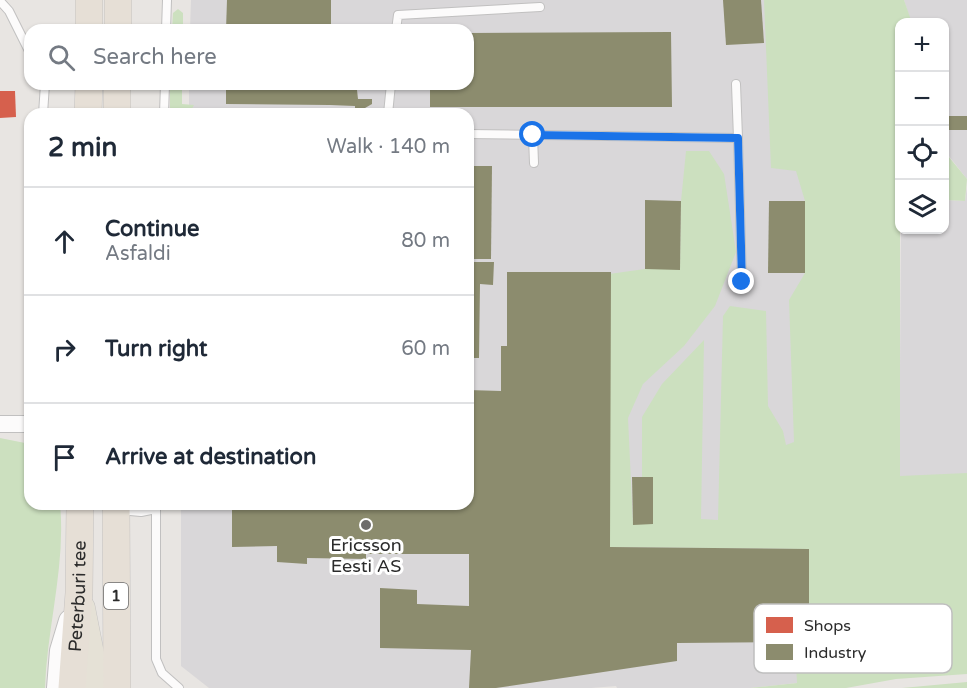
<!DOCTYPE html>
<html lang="en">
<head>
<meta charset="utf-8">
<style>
  :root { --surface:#fff; --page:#f6f6f7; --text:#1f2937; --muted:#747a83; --line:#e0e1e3 }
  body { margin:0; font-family:"Varela Round",sans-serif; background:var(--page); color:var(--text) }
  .controls { position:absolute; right:18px; top:18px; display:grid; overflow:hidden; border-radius:12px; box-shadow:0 2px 4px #0004 }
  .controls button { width:54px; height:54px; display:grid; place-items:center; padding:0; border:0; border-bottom:2px solid var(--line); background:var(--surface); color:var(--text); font:30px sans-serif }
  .stop { position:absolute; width:18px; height:18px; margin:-14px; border:4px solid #1a73e8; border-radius:50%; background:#fff }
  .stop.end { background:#1a73e8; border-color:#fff; box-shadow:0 2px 6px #0008 }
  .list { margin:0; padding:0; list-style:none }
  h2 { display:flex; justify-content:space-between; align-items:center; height:78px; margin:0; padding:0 24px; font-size:26px }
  h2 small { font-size:20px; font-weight:400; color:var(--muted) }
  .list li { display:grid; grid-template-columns:39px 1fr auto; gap:18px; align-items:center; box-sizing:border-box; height:108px; padding:0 24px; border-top:2px solid var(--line) }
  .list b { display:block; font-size:22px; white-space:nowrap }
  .list p { margin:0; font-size:20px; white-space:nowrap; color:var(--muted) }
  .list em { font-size:20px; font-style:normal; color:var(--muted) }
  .icon { flex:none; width:33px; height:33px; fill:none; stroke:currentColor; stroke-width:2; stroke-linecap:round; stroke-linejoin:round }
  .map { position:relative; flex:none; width:967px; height:688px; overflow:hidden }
  .search { position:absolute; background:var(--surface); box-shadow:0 2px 4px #0004; left:24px; top:24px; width:450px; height:66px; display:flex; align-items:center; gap:15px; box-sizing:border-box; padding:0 21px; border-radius:18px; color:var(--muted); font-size:22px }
  .panel { position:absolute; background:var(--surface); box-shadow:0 2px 4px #0004; left:24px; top:108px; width:450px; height:402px; border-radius:18px }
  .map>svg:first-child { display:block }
  .industrial { fill:#d9d7d9 }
  .green { fill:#cce0bf }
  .shops { fill:#d6604d }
  .industry { fill:#8c8c6e }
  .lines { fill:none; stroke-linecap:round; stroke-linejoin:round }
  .service-casing { stroke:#c1c0c0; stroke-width:10 }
  .minor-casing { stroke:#c1c0c0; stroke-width:18 }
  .secondary-casing { stroke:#c1c0c0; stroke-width:24 }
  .primary-casing { stroke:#c5c3c2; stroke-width:27 }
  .trunk-casing { stroke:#c5c3c2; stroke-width:28 }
  .service { stroke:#fcfbfb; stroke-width:8 }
  .minor { stroke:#fcfbfb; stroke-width:16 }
  .secondary { stroke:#fcfbfb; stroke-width:22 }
  .primary { stroke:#e5e1d6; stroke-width:26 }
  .trunk { stroke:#e6dfd6; stroke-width:27 }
  .route { stroke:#1a73e8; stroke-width:8 }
  .poi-dot { fill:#6d6c6b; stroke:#fff; stroke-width:2 }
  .labels { text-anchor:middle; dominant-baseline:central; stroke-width:6; stroke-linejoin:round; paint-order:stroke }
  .shield { fill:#fff; stroke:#6b6b6b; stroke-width:1.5 }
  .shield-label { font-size:16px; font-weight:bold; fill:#2b2b2b }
  .poi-label { font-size:18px; fill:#2b2b2b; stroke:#fff }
  .street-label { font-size:18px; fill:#2b2b2b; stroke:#fff }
  .key { fill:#fff; stroke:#bfbfbf; stroke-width:1.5 }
  .key-label { font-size:16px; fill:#2b2b2b }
</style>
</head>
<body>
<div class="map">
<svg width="967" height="688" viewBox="0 0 967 688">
  <rect width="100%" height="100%" fill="#e8e5e2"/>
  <g class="industrial">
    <polygon points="191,0 812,0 837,642 797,683 750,688 617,688 616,686 591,688 209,688 181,666 181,504 468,504 468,114 189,114 189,84 468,84 468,30 190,30"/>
    <polygon points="904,0 967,0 967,179 945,151 944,22 911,22"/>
    <polygon points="967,187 967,635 898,643 901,230 944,230 945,200 965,201"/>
  </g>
  <g class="green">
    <polygon points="764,0 904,0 911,20 911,22 900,22 900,476 967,473 967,674 896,679 846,688 750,688 797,683 794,627 809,628 809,549 610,547 609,274 645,269 680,269 681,201 686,151 709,151 724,174 736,252 715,306 684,346 643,384 628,418 633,524 653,524 653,477 642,477 642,417 662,384 704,340 701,519 718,520 723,316 730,306 766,311 768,406 783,431 786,445 794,442 789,300 805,273 805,201 796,171 771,168"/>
    <polygon points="178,9 183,13 183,30 172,30 173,13"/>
    <polygon points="170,84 182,84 182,104 194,105 189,114 170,114"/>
    <polygon points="944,151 967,179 965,201 945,200"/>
    <path d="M0,438L30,444V504H60C66,565 47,627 45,688H0Z"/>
    <polygon points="967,682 967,688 902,688"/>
  </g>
  <polygon class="shops" points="0,91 15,91 16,117 0,118"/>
  <g class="industry">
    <polygon points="227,0 331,0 331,30 226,30"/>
    <polygon points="723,0 761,0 764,43 726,45"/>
    <polygon points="671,32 672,107 430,107 430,84 468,84 468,33"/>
    <polygon points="226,84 330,84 330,90 357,90 358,99 372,99 372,104 365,108 355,109 355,106 330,105 226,104"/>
    <rect x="944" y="116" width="23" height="14"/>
    <polygon points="468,166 492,166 491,259 468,259"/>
    <polygon points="645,200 681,201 680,270 645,269"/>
    <polygon points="769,201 805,201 805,273 768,273"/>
    <polygon points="474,262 494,262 493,285 480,284 479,358 468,358 468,284 473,284"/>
    <polygon points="507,272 611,272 610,547 809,549 809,628 794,627 794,642 677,643 677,661 496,688 469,688 471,650 380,648 380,588 417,590 417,604 469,606 469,554 366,554 366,559 307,558 307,564 277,562 277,546 232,547 232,504 468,504 468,390 501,391 501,346 507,346"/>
    <polygon points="632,477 653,477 653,524 633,525"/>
  </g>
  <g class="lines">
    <defs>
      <g id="service">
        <polyline points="0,1 9,11 30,53"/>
        <polyline points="166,30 167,0"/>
        <polyline points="396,30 398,15 540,7"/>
        <polyline points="43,114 45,84"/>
        <polyline points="164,114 165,84"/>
        <polyline points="388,114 391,84"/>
        <polyline points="468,134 738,138 736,84"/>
        <polyline points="533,136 534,163"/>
        <polyline points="738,138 742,282"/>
        <polyline points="156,509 156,659 162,673 179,688"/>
        <polyline points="119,510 141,512 156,509 156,505"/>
      </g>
      <polyline id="minor" points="0,424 30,424"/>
      <polyline id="secondary" points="58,688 61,651 70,621"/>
      <polyline id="primary" points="82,608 93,664 93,688"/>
      <g id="trunk">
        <polyline points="89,30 89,0"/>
        <polyline points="118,30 118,0"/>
        <polyline points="88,114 89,84"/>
        <polyline points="117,114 117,84"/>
        <polyline points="116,504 117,688"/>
        <path id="s1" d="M72,688L79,593L80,504"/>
      </g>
    </defs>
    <use href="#service" class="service-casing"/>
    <use href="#minor" class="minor-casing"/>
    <use href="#secondary" class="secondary-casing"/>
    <use href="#primary" class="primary-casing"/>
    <use href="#trunk" class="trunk-casing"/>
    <use href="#service" class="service"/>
    <use href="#minor" class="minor"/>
    <use href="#secondary" class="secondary"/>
    <use href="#primary" class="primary"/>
    <use href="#trunk" class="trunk"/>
  </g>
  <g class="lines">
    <polyline class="route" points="533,135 738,138 742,282"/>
  </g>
  <circle class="poi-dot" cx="366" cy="525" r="6"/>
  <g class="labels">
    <rect class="shield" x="104" y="583" width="24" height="26" rx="4.5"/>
    <g class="shield-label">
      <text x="116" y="596">1</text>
    </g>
    <g class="poi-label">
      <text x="366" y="545">Ericsson<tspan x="366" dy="21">Eesti AS</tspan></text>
    </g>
    <g class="street-label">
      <text stroke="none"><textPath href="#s1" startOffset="92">Peterburi tee</textPath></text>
    </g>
  </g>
  <rect x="754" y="604" width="198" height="69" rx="9" class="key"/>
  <rect x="766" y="617" width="27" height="16" fill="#d6604d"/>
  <rect x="766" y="644" width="27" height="16" fill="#8c8c6e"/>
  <g class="key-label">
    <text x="804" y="631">Shops</text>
    <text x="804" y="658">Industry</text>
  </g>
</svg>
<div class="controls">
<button>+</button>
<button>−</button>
<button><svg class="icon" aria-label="locate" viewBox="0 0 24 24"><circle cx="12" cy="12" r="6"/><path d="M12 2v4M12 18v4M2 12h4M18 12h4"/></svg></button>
<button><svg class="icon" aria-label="layers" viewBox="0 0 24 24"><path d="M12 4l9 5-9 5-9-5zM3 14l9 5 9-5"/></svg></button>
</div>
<div class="stop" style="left:533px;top:135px"></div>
<div class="stop end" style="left:742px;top:282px"></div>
<div class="search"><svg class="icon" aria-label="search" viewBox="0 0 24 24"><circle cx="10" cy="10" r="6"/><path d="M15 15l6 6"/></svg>Search here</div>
<section class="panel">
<h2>2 min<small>Walk · 140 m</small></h2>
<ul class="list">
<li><svg class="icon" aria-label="ahead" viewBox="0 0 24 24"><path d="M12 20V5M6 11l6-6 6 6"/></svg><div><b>Continue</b><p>Asfaldi</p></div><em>80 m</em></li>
<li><svg class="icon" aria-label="right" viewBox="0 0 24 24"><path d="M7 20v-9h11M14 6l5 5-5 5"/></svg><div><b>Turn right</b></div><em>60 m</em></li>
<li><svg class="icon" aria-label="arrive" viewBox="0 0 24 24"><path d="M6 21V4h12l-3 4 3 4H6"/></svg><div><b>Arrive at destination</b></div></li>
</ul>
</section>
</div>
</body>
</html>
